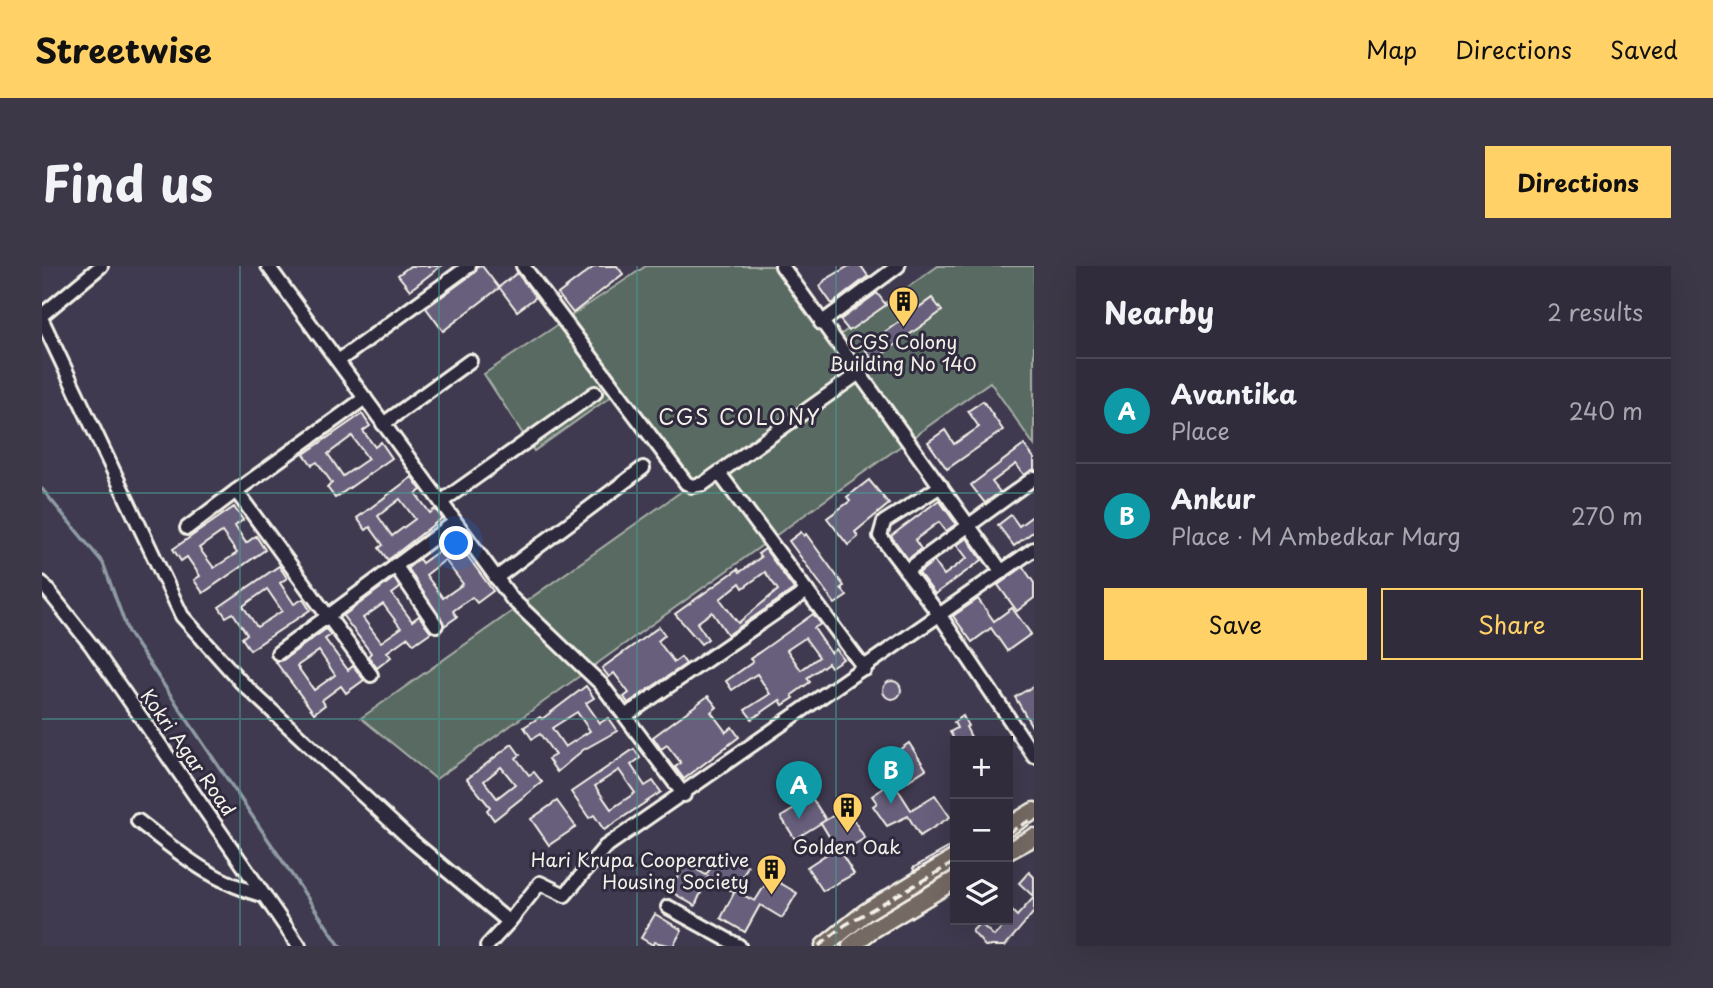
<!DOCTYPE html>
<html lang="en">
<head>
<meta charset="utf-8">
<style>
  :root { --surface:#302c3c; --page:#3c3847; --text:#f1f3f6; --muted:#a8a7af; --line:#4b4856; --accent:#ffd166 }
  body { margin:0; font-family:"Playpen Sans",sans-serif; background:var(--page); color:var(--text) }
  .controls { position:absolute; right:21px; bottom:21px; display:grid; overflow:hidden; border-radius:0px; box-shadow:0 7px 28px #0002 }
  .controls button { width:63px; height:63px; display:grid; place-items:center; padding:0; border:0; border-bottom:2px solid var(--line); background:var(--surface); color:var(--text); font:35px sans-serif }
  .you { position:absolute; left:415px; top:278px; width:24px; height:24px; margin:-18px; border:5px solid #fff; border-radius:50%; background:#1a73e8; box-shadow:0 0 0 10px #1a73e833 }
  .badge { display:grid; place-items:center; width:46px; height:46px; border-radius:50%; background:var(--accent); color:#fff; font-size:23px; font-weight:700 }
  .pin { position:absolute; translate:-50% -58px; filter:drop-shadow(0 2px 4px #0008) }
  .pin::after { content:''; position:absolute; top:37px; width:24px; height:21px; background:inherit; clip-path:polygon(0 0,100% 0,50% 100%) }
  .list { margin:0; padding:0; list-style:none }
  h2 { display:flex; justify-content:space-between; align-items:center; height:91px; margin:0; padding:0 28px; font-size:30px }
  h2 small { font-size:23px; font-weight:400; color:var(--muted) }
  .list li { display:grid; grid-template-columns:46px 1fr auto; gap:21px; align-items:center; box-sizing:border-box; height:105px; padding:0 28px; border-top:2px solid var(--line) }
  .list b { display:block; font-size:26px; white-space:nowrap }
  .list p { margin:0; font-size:23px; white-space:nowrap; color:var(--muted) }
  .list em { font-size:23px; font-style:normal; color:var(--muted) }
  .actions { display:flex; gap:14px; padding:21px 28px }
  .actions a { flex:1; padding:16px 0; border:2px solid var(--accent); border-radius:0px; text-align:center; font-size:24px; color:var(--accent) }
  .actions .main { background:var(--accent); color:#111 }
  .icon { flex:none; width:38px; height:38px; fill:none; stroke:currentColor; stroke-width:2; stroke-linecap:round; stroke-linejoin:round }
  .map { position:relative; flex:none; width:992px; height:680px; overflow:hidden; border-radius:0px }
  header { display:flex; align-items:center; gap:42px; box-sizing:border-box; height:98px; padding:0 35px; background:var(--accent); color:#111 }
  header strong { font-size:33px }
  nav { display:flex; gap:38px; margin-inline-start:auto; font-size:24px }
  .intro { display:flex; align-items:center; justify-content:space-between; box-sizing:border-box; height:168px; padding:0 42px }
  h1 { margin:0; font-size:49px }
  .button { padding:18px 32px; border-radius:0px; background:var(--accent); color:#111; font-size:24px; font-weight:700 }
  main { display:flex; gap:42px; padding:0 42px }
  aside { flex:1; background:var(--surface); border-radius:0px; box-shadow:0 7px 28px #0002 }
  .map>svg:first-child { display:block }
  .green { fill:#586a62; stroke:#a6aea5; stroke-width:2 }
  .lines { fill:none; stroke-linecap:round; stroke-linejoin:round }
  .stream { stroke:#8f9ca4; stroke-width:3.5 }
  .building { fill:#685e7c; stroke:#f4f1e8; stroke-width:2; fill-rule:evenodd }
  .minor-casing { stroke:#f4f1e8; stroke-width:18 }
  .major-casing { stroke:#f4f1e8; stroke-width:21 }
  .minor { stroke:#2f2a3d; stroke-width:12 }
  .major { stroke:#756964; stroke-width:16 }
  .rail { stroke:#f4f1e8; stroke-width:3.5; stroke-dasharray:10 5; stroke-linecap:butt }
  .grid { fill:none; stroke:#48958c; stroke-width:2; stroke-opacity:0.55 }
  .labels { text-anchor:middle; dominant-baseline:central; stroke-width:6; stroke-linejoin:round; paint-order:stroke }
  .poi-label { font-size:19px; fill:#f4f1e8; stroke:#2f2a3d }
  .street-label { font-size:19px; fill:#f4f1e8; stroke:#2f2a3d }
  .neighbourhood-label { font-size:21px; letter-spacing:2px; fill:#f4f1e8; stroke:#2f2a3d }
</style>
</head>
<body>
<header>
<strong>Streetwise</strong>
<nav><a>Map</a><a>Directions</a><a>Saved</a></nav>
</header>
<div class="intro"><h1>Find us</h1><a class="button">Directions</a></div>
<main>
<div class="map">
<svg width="992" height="680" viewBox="0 0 992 680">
  <rect width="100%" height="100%" fill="#403a50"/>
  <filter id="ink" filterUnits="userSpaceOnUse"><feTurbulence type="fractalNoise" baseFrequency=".0143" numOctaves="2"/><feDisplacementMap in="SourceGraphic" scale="14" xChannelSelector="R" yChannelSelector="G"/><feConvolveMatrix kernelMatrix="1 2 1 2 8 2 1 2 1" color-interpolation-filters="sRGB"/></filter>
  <g filter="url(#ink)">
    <polygon class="green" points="604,0 746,0 795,71 896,0 992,0 992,179 948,116 394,513 319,452 640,225 574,127 492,185 442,108"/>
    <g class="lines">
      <polyline class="stream" points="0,223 61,297 86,366 298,680"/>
    </g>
    <g class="building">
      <polygon points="368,0 399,0 368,24 356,9"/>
      <polygon points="436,0 440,0 457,22 401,65 384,42 432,7"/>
      <polygon points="553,0 575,0 581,8 531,47 516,28"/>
      <polygon points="807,0 819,0 826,10 790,38 778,21 783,14"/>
      <polygon points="475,7 494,31 475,45 457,21"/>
      <polygon points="835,27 844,39 807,65 798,54"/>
      <polygon points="890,32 900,45 831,95 822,81"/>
      <polygon points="941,135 961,164 905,203 886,176 903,164 912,178 937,161 926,145"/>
      <path d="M320,148L328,160L321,165L333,181L339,176L350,192L293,232L285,221L290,217L275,196L270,199L262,188ZM310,170L326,193L301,210L286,188Z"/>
      <polygon points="982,179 992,192 992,203 982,209 974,198 950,216 958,226 943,237 929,219"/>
      <path d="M370,211L379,224L374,228L388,247L393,243L400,252L346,294L337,282L341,279L328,261L324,264L315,252ZM358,233L373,253L350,270L336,250Z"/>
      <polygon points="827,214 847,238 813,266 816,271 806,279 785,252 808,235 805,231"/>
      <polygon points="897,234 914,258 904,265 897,256 873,274 879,283 866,293 849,270"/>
      <path d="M192,241L201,254L193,260L204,277L214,270L223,284L161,327L152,314L158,310L145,291L139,295L131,283ZM180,266L195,287L172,302L157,282Z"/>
      <polygon points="969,249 977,260 992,249 992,265 972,280 956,259"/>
      <polygon points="759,266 762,270 764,268 802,320 799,322 805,330 793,338 747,275"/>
      <path d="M410,269L451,325L435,337L430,331L411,345L415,351L402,360L366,302L377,293L380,297L398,284L396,280ZM403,294L421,318L401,332L384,309Z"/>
      <polygon points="925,272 940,294 893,328 877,307 892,295 902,309 925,292 915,279"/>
      <path d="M723,283L752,323L686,369L670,346L655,357L666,373L659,378L633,348L696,303L698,306L719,291L716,288ZM723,306L736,324L696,357L678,333L698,317L701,322Z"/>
      <path d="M237,300L245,312L238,317L252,338L261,333L268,344L208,384L200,372L205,368L191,347L184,351L177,341ZM225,323L240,345L215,361L201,340Z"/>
      <polygon points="981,301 992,317 992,332 975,345 956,319"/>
      <path d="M352,312L358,322L350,328L370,355L377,350L389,366L372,378L366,371L345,386L349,391L335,402L326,390L329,387L301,350ZM341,338L359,362L339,376L321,352Z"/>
      <polygon points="936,333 952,355 970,342 989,368 965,385 949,362 930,376 911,350"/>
      <path d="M771,348L779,358L772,362L789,387L794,383L801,393L789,401L786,397L765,412L768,416L750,429L752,432L741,439L738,434L710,453L703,444L728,428L715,408L690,424L684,415L711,396L708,393ZM763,372L777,391L759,404L745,384Z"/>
      <polygon points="617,361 623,369 616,375 632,396 639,391 644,398 586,437 582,431 587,427 572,407 567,411 560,402"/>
      <path d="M284,363L289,369L283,373L306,404L311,400L322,414L304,427L299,420L280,434L283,439L272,447L233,395L241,394ZM277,385L293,409L272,424L255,400Z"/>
      <circle cx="850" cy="424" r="9"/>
      <path d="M544,420L552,432L544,437L558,457L566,452L575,465L541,484L515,506L506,493L513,489L498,468L490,473L482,461L498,451L500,453ZM535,446L548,465L523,481L510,462Z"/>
      <polygon points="992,420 992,464 973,431"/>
      <polygon points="666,430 675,441 669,446 684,466 690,461 697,471 642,513 633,501 639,497 625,479 619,483 611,471"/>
      <polygon points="921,450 926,460 924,461 931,475 913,475 908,466 915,462 912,456"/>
      <polygon points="867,477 884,503 855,522 869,544 893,529 908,551 878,570 866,550 845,560 831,540 835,537 830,530 849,517 837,498"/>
      <path d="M470,478L478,489L474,492L487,509L492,506L500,516L452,554L445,544L448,541L425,513ZM459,501L473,518L455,532L442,515Z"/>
      <path d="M592,483L598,492L589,499L603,520L611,515L619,526L562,564L552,549L547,552L529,526ZM577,504L593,527L569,543L553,520Z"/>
      <polygon points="770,532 784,554 753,573 739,551"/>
      <polygon points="515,535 534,561 507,579 489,553"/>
      <polygon points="804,542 823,572 799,587 812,608 781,625 765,601 794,582 779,557"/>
      <polygon points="913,578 913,582 872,605 871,602"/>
      <polygon points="679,586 706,600 692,626 666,611 653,640 628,625 643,597 664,609"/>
      <polygon points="987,606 992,611 992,631 977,617"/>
      <polygon points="728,611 755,627 740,652 718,639 703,666 679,652 693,625 713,635"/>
      <polygon points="992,631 992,646 963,680 943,680 930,665 938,657 952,670 966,655 966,641 975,650"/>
      <polygon points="613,648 640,664 631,680 612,676 611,679 599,672"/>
    </g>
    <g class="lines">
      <defs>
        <g id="minor">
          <polyline points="226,0 470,333 559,418 642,529"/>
          <polyline points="481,0 644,217 650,220 661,218 817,107"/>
          <polyline points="740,0 960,306"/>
          <polyline points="0,49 59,0"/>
          <polyline points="0,54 140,350 199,416 370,575 467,656 445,680"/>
          <polyline points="779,57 856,0"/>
          <polyline points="296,95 427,0"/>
          <polyline points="323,132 194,225 329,409"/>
          <polyline points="341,158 428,95"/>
          <polyline points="677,207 823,403"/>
          <polyline points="899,220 842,256 838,270 899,351 992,490"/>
          <polyline points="399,236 553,127"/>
          <polyline points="145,262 194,225"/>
          <polyline points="353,299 394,359"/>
          <polyline points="864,305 992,212"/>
          <polyline points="454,312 601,202"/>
          <polyline points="0,317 49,379 257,680"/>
          <polyline points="236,387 413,256"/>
          <polyline points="583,450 765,325"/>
          <path d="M96,555C139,588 168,615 223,630"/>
          <polyline points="626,641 697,680"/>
          <polyline points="467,656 498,617 523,629 563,581 992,283"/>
        </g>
        <g id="major">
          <polyline points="966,561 992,545"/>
          <polyline points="966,585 992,571"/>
          <polyline points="782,680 824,646 913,592"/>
          <polyline points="809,680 828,665 913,614"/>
        </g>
      </defs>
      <use href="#minor" class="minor-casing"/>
      <use href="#major" class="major-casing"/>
      <use href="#minor" class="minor"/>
      <use href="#major" class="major"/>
      <g class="rail">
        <polyline points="966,567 992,552"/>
        <polyline points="777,680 803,659 913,596"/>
      </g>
    </g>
  </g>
  <path class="grid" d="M198,0V680M397,0V680M595,0V680M794,0V680M0,227H992M0,453H992"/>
  <defs>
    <symbol id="building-pin" viewBox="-11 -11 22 30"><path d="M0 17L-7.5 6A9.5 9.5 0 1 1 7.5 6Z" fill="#ffd166" stroke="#2f2a3d"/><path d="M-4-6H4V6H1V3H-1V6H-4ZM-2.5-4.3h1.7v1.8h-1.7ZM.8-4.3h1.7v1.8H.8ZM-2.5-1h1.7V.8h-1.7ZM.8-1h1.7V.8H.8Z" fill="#111"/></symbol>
  </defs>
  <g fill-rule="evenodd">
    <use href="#building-pin" x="844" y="18" width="35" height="47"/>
    <use href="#building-pin" x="788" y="524" width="35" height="47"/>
    <use href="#building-pin" x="712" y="586" width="35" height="47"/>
  </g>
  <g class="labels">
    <g class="poi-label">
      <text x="861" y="75">CGS Colony<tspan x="861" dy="22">Building No 140</tspan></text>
      <text x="805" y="580">Golden Oak</text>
      <text x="707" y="593" text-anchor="end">Hari Krupa Cooperative<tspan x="707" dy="22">Housing Society</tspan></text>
    </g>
    <g class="street-label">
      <text transform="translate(147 486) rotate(55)">Kokri Agar Road</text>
    </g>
    <g class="neighbourhood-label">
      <text x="698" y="150">CGS COLONY</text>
    </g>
  </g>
</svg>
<div class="controls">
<button>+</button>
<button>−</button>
<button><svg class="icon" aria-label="layers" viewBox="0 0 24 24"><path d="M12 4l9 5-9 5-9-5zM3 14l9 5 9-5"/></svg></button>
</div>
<div class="you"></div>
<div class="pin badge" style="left:757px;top:553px;background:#0f9aa8">A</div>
<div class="pin badge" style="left:849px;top:538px;background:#0f9aa8">B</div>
</div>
<aside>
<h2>Nearby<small>2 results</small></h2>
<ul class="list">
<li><span class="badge" style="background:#0f9aa8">A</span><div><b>Avantika</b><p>Place</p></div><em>240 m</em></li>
<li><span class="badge" style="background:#0f9aa8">B</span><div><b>Ankur</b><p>Place · M Ambedkar Marg</p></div><em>270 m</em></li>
</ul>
<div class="actions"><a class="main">Save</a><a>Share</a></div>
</aside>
</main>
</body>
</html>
